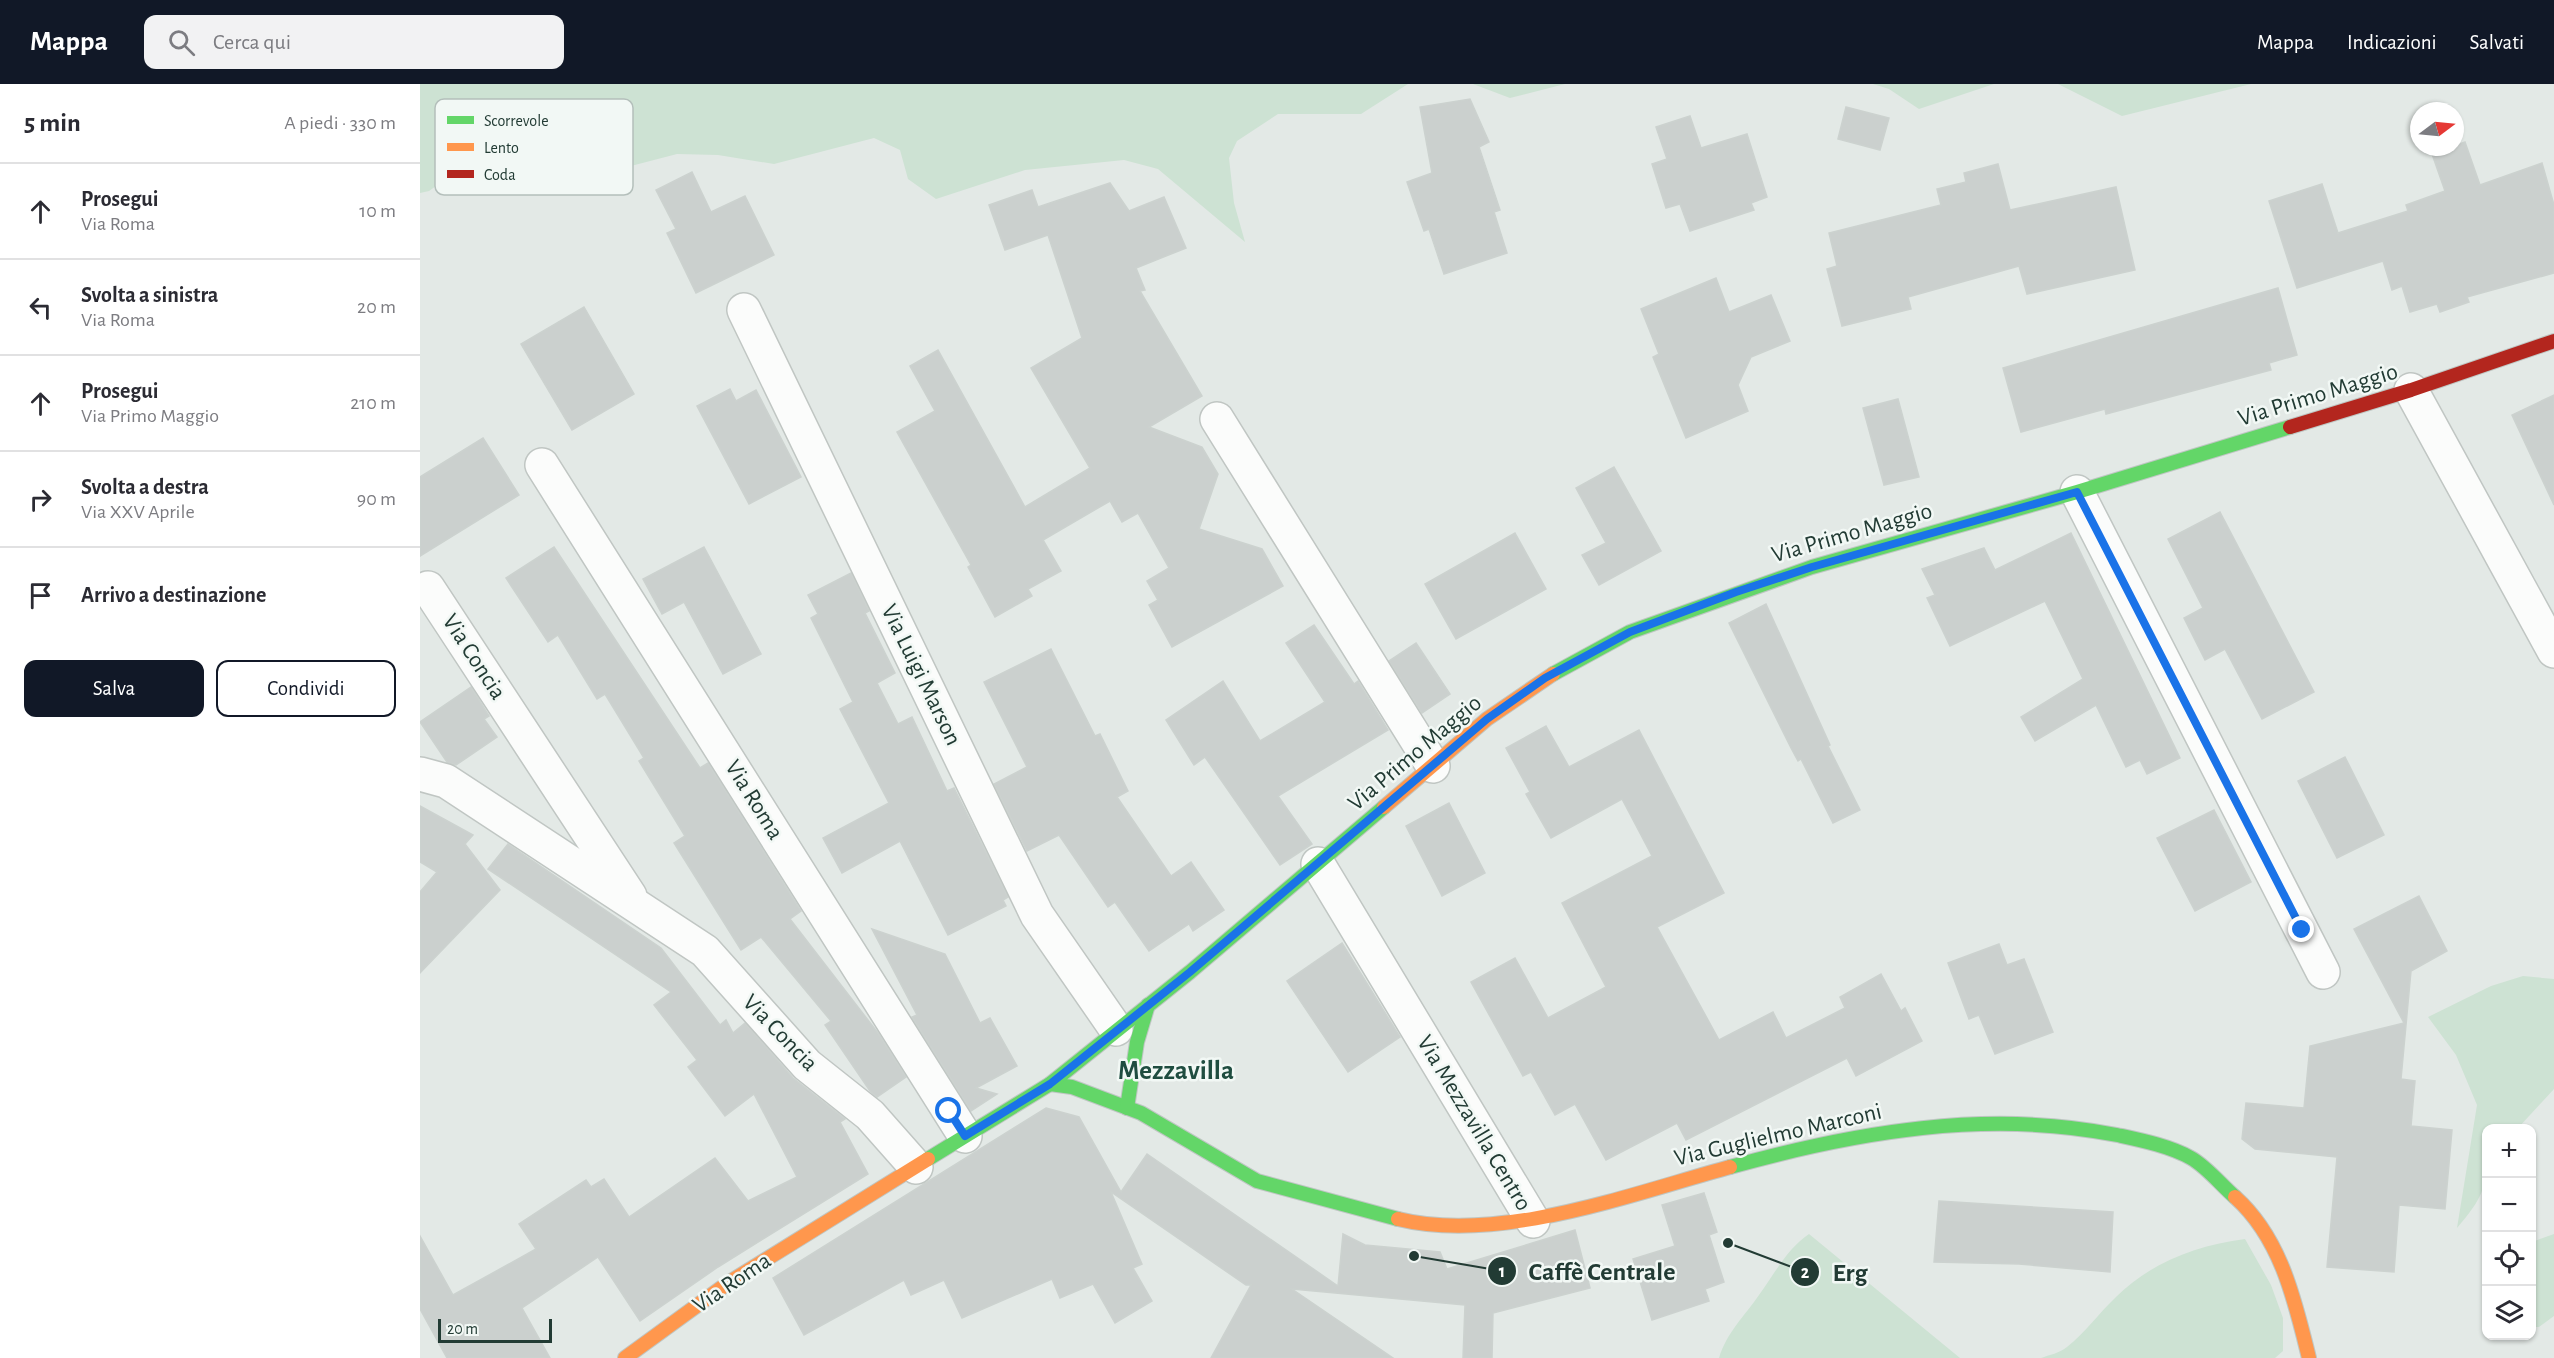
<!DOCTYPE html>
<html lang="it">
<head>
<meta charset="utf-8">
<style>
  :root { --surface:#fff; --page:#f2f2f3; --text:#2b2b33; --muted:#7c7c81; --line:#e1e1e2; --accent:#111827 }
  body { margin:0; font-family:"Alegreya Sans",sans-serif; background:var(--page); color:var(--text) }
  .controls { position:absolute; right:18px; bottom:18px; display:grid; overflow:hidden; border-radius:12px; box-shadow:0 2px 4px #0004 }
  .controls button { width:54px; height:54px; display:grid; place-items:center; padding:0; border:0; border-bottom:2px solid var(--line); background:var(--surface); color:var(--text); font:30px sans-serif }
  .compass { position:absolute; left:1990px; top:18px; width:54px; height:54px; border-radius:50%; background:var(--surface); box-shadow:0 2px 4px #0004; rotate:74deg }
  .scale { position:absolute; left:18px; bottom:15px; width:114px; box-sizing:border-box; padding-left:6px; border:3px solid #223b34; border-top:0; font-size:16px; line-height:21px; white-space:nowrap; color:#223b34; -webkit-text-stroke:4px #f2f8f5; paint-order:stroke }
  .stop { position:absolute; width:18px; height:18px; margin:-14px; border:4px solid #1a73e8; border-radius:50%; background:#fff }
  .stop.end { background:#1a73e8; border-color:#fff; box-shadow:0 2px 6px #0008 }
  .list { margin:0; padding:0; list-style:none }
  h2 { display:flex; justify-content:space-between; align-items:center; height:78px; margin:0; padding:0 24px; font-size:26px }
  h2 small { font-size:20px; font-weight:400; color:var(--muted) }
  .list li { display:grid; grid-template-columns:39px 1fr auto; gap:18px; align-items:center; box-sizing:border-box; height:96px; padding:0 24px; border-top:2px solid var(--line) }
  .list b { display:block; font-size:22px; white-space:nowrap }
  .list p { margin:0; font-size:20px; white-space:nowrap; color:var(--muted) }
  .list em { font-size:20px; font-style:normal; color:var(--muted) }
  .actions { display:flex; gap:12px; padding:18px 24px }
  .actions a { flex:1; padding:14px 0; border:2px solid var(--accent); border-radius:12px; text-align:center; font-size:21px; color:var(--accent) }
  .actions .main { background:var(--accent); color:#fff }
  .icon { flex:none; width:33px; height:33px; fill:none; stroke:currentColor; stroke-width:2; stroke-linecap:round; stroke-linejoin:round }
  .map { position:relative; flex:none; width:2134px; height:1274px; overflow:hidden }
  header { display:flex; align-items:center; gap:36px; box-sizing:border-box; height:84px; padding:0 30px; background:var(--accent); color:#fff }
  header strong { font-size:28px }
  nav { display:flex; gap:33px; margin-inline-start:auto; font-size:21px }
  .search { width:420px; height:54px; background:var(--page); display:flex; align-items:center; gap:15px; box-sizing:border-box; padding:0 21px; border-radius:12px; color:var(--muted); font-size:22px }
  main { display:flex }
  aside { flex:1; background:var(--surface) }
  .map>svg:first-child { display:block }
  .green { fill:#cde2d3 }
  .building { fill:#cbd0ce; stroke:#ccd2cf; stroke-width:1.5 }
  .lines { fill:none; stroke-linecap:round; stroke-linejoin:round }
  .street-casing { stroke:#c0c6c3; stroke-width:36 }
  .fast-casing { stroke:#bfc6c3; stroke-width:16 }
  .slow-casing { stroke:#bfc6c3; stroke-width:16 }
  .jam-casing { stroke:#bfc6c3; stroke-width:16 }
  .street { stroke:#fbfcfb; stroke-width:33 }
  .fast { stroke:#63d668; stroke-width:14 }
  .slow { stroke:#ff974d; stroke-width:14 }
  .jam { stroke:#b3261e; stroke-width:14 }
  .route { stroke:#1a73e8; stroke-width:8 }
  .labels { text-anchor:middle; dominant-baseline:central; stroke-width:5; stroke-linejoin:round; paint-order:stroke }
  .street-label { font-size:24px; fill:#223b34; stroke:#f2f8f5 }
  .quarter-label { font-size:27px; font-weight:bold; fill:#1f4d40; stroke:#f2f8f5 }
  .key { fill:#f2f8f5; stroke:#b4bfbb; stroke-width:1.5 }
  .key-label { font-size:16px; fill:#223b34 }
  .leader { fill:none; stroke:#223b34; stroke-width:2 }
  .callout-dot { fill:#223b34; stroke:#f2f8f5; stroke-width:2 }
  .mark-label { font-size:18px; text-anchor:middle; font-weight:bold; fill:#fff }
  .callout-label { font-size:26px; text-anchor:middle; font-weight:bold; fill:#223b34; stroke:#f2f8f5; stroke-width:5; stroke-linejoin:round; paint-order:stroke }
</style>
</head>
<body>
<header>
<strong>Mappa</strong>
<div class="search"><svg class="icon" aria-label="search" viewBox="0 0 24 24"><circle cx="10" cy="10" r="6"/><path d="M15 15l6 6"/></svg>Cerca qui</div>
<nav><a>Mappa</a><a>Indicazioni</a><a>Salvati</a></nav>
</header>
<main>
<aside>
<h2>5 min<small>A piedi · 330 m</small></h2>
<ul class="list">
<li><svg class="icon" aria-label="ahead" viewBox="0 0 24 24"><path d="M12 20V5M6 11l6-6 6 6"/></svg><div><b>Prosegui</b><p>Via Roma</p></div><em>10 m</em></li>
<li><svg class="icon" aria-label="left" viewBox="0 0 24 24"><path d="M17 20v-9H6M10 6l-5 5 5 5"/></svg><div><b>Svolta a sinistra</b><p>Via Roma</p></div><em>20 m</em></li>
<li><svg class="icon" aria-label="ahead" viewBox="0 0 24 24"><path d="M12 20V5M6 11l6-6 6 6"/></svg><div><b>Prosegui</b><p>Via Primo Maggio</p></div><em>210 m</em></li>
<li><svg class="icon" aria-label="right" viewBox="0 0 24 24"><path d="M7 20v-9h11M14 6l5 5-5 5"/></svg><div><b>Svolta a destra</b><p>Via XXV Aprile</p></div><em>90 m</em></li>
<li><svg class="icon" aria-label="arrive" viewBox="0 0 24 24"><path d="M6 21V4h12l-3 4 3 4H6"/></svg><div><b>Arrivo a destinazione</b></div></li>
</ul>
<div class="actions"><a class="main">Salva</a><a>Condividi</a></div>
</aside>
<div class="map">
<svg width="2134" height="1274" viewBox="0 0 2134 1274">
  <rect width="100%" height="100%" fill="#e3e9e6"/>
  <g class="green">
    <polygon points="0,0 988,0 941,30 858,30 817,57 809,74 814,119 825,158 738,85 704,76 605,86 516,115 488,95 480,66 454,54 354,80 298,71 257,70 184,89 152,101 132,29 96,37 33,90 9,107 0,109"/>
    <polygon points="1053,0 1145,0 1090,14"/>
    <polygon points="1453,0 1574,0 1499,25 1469,5"/>
    <polygon points="1638,0 1831,0 1702,32"/>
    <path d="M2103,892L2134,895V1005L2098,1044H2066C2066,1095 2072,1104 2037,1144L2057,1021L2036,971L2008,933L2071,902Z"/>
    <path d="M1389,1150L1540,1274H1299C1307,1248 1324,1233 1339,1211C1355,1189 1366,1166 1389,1150Z"/>
    <polygon points="2134,1150 2134,1232 2119,1243 2112,1243 2112,1158"/>
    <path d="M1825,1155L1851,1201L1863,1234V1267L1855,1274H1621C1629,1271 1640,1269 1647,1263C1665,1249 1679,1229 1696,1213C1730,1179 1777,1161 1825,1155Z"/>
  </g>
  <g class="building">
    <polygon points="1050,15 1069,58 1059,63 1080,126 1074,128 1087,169 1024,190 1009,145 1004,147 987,98 1012,89 1000,23"/>
    <polygon points="1426,23 1469,34 1460,66 1418,55"/>
    <polygon points="1270,32 1281,64 1327,50 1347,113 1331,119 1334,126 1270,147 1260,120 1246,124 1232,80 1247,75 1236,43"/>
    <polygon points="2045,58 2060,101 2122,79 2134,121 2134,189 2047,213 2049,218 2020,228 2017,220 1990,228 1982,202 1972,206 1963,177 1877,204 1849,117 1902,100 1918,149 1988,127 1986,121 2025,107 2012,70"/>
    <polygon points="1578,80 1590,126 1696,103 1715,186 1607,210 1599,182 1488,213 1491,225 1422,242 1407,185 1417,182 1409,149 1521,121 1517,105 1546,98 1544,89"/>
    <polygon points="272,88 291,128 325,112 354,171 276,209 247,149 256,145 236,106"/>
    <polygon points="690,99 709,127 744,113 766,164 716,184 725,206 720,207 782,312 729,343 782,363 798,390 779,445 842,465 863,502 752,563 729,521 738,516 727,497 749,484 718,429 702,438 690,417 623,456 641,487 608,505 612,512 575,533 548,483 551,481 477,348 515,327 490,282 518,266 605,423 670,384 611,284 662,254 628,151 585,166 569,121 612,106 618,123"/>
    <polygon points="1296,194 1309,228 1351,211 1370,257 1331,273 1318,301 1328,327 1266,354 1233,273 1239,270 1221,225"/>
    <polygon points="1858,204 1877,271 1849,279 1851,286 1686,330 1685,325 1601,348 1583,284"/>
    <polygon points="164,223 214,310 152,346 101,260"/>
    <polygon points="310,305 316,317 336,306 381,393 329,420 277,322"/>
    <polygon points="2134,311 2134,421 2092,331"/>
    <polygon points="1478,315 1499,393 1464,401 1443,324"/>
    <polygon points="63,354 99,411 0,472 0,393"/>
    <polygon points="1194,383 1241,467 1179,501 1162,471 1186,459 1156,404"/>
    <polygon points="1800,428 1894,608 1842,635 1805,565 1785,576 1764,534 1783,524 1748,455"/>
    <polygon points="1095,449 1126,505 1036,555 1005,500"/>
    <polygon points="1651,449 1760,674 1727,690 1720,676 1706,683 1676,621 1615,657 1601,633 1663,595 1625,517 1530,562 1507,514 1515,511 1502,485 1564,464 1575,486"/>
    <polygon points="134,463 280,684 288,679 381,827 370,835 458,949 486,993 457,1013 450,1007 405,941 411,937 341,853 321,866 254,759 265,752 219,677 224,674 185,610 177,615 138,551 128,558 86,494"/>
    <polygon points="284,463 341,570 303,590 264,518 242,530 223,495"/>
    <polygon points="431,489 449,527 445,529 475,589 457,599 478,640 492,633 527,707 534,704 588,813 583,816 586,822 528,851 480,757 422,789 403,754 469,719 420,625 433,618 391,534 398,530 388,511"/>
    <polygon points="1346,520 1410,661 1408,662 1440,726 1413,739 1381,675 1378,677 1371,664 1309,539"/>
    <polygon points="894,541 934,600 938,597 968,646 858,712 892,760 860,781 785,673 774,681 746,636 803,597 840,657 905,618 866,559"/>
    <polygon points="996,559 1030,610 1002,629 969,577"/>
    <polygon points="631,565 675,652 680,650 708,707 697,713 751,792 771,778 804,826 773,847 769,840 729,867 695,818 688,823 639,751 607,767 574,700 607,683 564,598"/>
    <polygon points="51,603 69,632 64,635 77,653 36,681 27,678 0,638"/>
    <polygon points="1126,642 1149,683 1219,646 1304,809 1237,843 1299,956 1353,928 1366,954 1425,924 1420,913 1461,890 1481,927 1485,924 1502,957 1436,992 1427,974 1266,1056 1257,1039 1186,1076 1155,1020 1135,1031 1111,988 1103,992 1051,898 1095,874 1128,934 1186,903 1142,819 1232,772 1202,715 1131,754 1106,710 1110,708 1086,664"/>
    <polygon points="1925,673 1964,751 1917,774 1878,697"/>
    <polygon points="1029,719 1065,789 1022,812 986,742"/>
    <polygon points="0,722 53,751 45,760 80,806 0,889 0,808 17,788 0,778"/>
    <polygon points="1794,726 1831,798 1775,827 1737,754"/>
    <polygon points="88,760 241,864 300,941 306,936 313,949 325,939 373,994 425,1035 420,1038 448,1090 298,1183 220,1237 178,1173 102,1224 130,1274 27,1274 0,1225 0,1152 33,1211 116,1165 99,1140 166,1096 171,1103 184,1095 209,1133 295,1074 328,1117 377,1093 334,1010 305,1032 268,983 277,976 234,921 251,908 68,785"/>
    <polygon points="1999,812 2027,867 1991,887 1981,995 1995,997 1991,1042 2032,1046 2025,1125 1979,1121 1974,1188 1907,1183 1917,1073 1835,1065 1822,1055 1826,1019 1884,1024 1890,962 1984,939 1934,845"/>
    <polygon points="452,845 525,870 560,939 570,934 597,982 556,1004 577,1010 551,1027 492,933 497,931"/>
    <polygon points="922,859 980,953 928,988 867,897"/>
    <polygon points="1579,860 1587,881 1604,875 1633,948 1575,970 1559,931 1549,935 1528,879"/>
    <polygon points="626,1024 659,1033 701,1108 727,1070 918,1202 923,1150 945,1161 1020,1168 1027,1185 1155,1146 1170,1204 1073,1229 1072,1274 1043,1274 1045,1221 872,1205 973,1274 791,1274 831,1201 826,1201 691,1108 722,1180 713,1184 732,1217 695,1239 673,1200 640,1214 632,1195 542,1234 524,1196 491,1211 484,1196 384,1251 353,1194"/>
    <polygon points="1284,1109 1297,1148 1289,1151 1304,1198 1285,1205 1289,1217 1232,1236 1213,1175 1255,1162 1242,1121"/>
    <polygon points="1519,1117 1693,1128 1690,1188 1599,1180 1514,1178"/>
  </g>
  <g class="lines">
    <defs>
      <g id="street">
        <polyline points="324,226 617,831 696,945"/>
        <polyline points="1991,306 2134,567"/>
        <polyline points="797,335 1013,682"/>
        <polyline points="122,381 545,1052"/>
        <polyline points="1657,408 1903,888"/>
        <polyline points="8,504 210,812"/>
        <polyline points="0,690 26,697 285,867 387,981 450,1031 496,1083"/>
        <polyline points="898,780 1113,1137"/>
      </g>
      <g id="fast">
        <polyline points="1133,590 1210,548 1392,483 1657,408 1870,343"/>
        <polyline points="630,1000 652,1003 721,1029 837,1097 978,1135"/>
        <polyline points="707,1024 717,958 728,921"/>
        <polyline points="508,1075 630,1000 770,888 964,723"/>
        <path d="M1310,1083C1436,1048 1567,1025 1697,1051C1720,1056 1750,1062 1771,1074C1787,1083 1801,1101 1815,1113"/>
      </g>
      <g id="slow">
        <polyline points="964,723 1067,635 1133,590"/>
        <path d="M1815,1113C1861,1154 1875,1217 1889,1274"/>
        <path d="M978,1135C1079,1160 1211,1110 1310,1083"/>
        <polyline points="205,1274 308,1199 508,1075"/>
      </g>
      <polyline id="jam" points="1870,343 1991,306 2134,257"/>
    </defs>
    <use href="#street" class="street-casing"/>
    <use href="#fast" class="fast-casing"/>
    <use href="#slow" class="slow-casing"/>
    <use href="#jam" class="jam-casing"/>
    <use href="#street" class="street"/>
    <use href="#fast" class="fast"/>
    <use href="#slow" class="slow"/>
    <use href="#jam" class="jam"/>
  </g>
  <g class="lines">
    <polyline class="route" points="529,1027 545,1052 630,1000 770,888 1067,635 1125,594 1210,548 1316,508 1392,483 1657,408 1882,846"/>
  </g>
  <g class="labels">
    <g class="street-label">
      <text transform="translate(1898 311) rotate(-17)">Via Primo Maggio</text>
      <text transform="translate(1432 449) rotate(-16)">Via Primo Maggio</text>
      <text transform="translate(54 573) rotate(57)">Via Concia</text>
      <text transform="translate(501 591) rotate(64)">Via Luigi Marson</text>
      <text transform="translate(995 669) rotate(-40)">Via Primo Maggio</text>
      <text transform="translate(334 716) rotate(58)">Via Roma</text>
      <text transform="translate(360 949) rotate(46)">Via Concia</text>
      <text transform="translate(1054 1039) rotate(59)">Via Mezzavilla Centro</text>
      <text transform="translate(1358 1051) rotate(-13)">Via Guglielmo Marconi</text>
      <text transform="translate(312 1199) rotate(-34)">Via Roma</text>
    </g>
    <g class="quarter-label">
      <text x="756" y="986">Mezzavilla</text>
    </g>
  </g>
  <rect x="15" y="15" width="198" height="96" rx="9" class="key"/>
  <rect x="27" y="32" width="27" height="8" fill="#63d668"/>
  <rect x="27" y="59" width="27" height="8" fill="#ff974d"/>
  <rect x="27" y="86" width="27" height="8" fill="#b3261e"/>
  <g class="key-label">
    <text x="64" y="42">Scorrevole</text>
    <text x="64" y="69">Lento</text>
    <text x="64" y="96">Coda</text>
  </g>
  <path class="leader" d="M994 1172L1082 1187M1308 1159L1385 1188"/>
  <g class="callout-dot">
    <circle cx="994" cy="1172" r="6"/>
    <circle cx="1308" cy="1159" r="6"/>
    <circle cx="1082" cy="1187" r="15"/>
    <circle cx="1385" cy="1188" r="15"/>
  </g>
  <g class="mark-label">
    <text x="1082" y="1193">1</text>
    <text x="1385" y="1194">2</text>
  </g>
  <g class="callout-label">
    <text x="1182" y="1196">Caffè Centrale</text>
    <text x="1430" y="1197">Erg</text>
  </g>
</svg>
<div class="controls">
<button>+</button>
<button>−</button>
<button><svg class="icon" aria-label="locate" viewBox="0 0 24 24"><circle cx="12" cy="12" r="6"/><path d="M12 2v4M12 18v4M2 12h4M18 12h4"/></svg></button>
<button><svg class="icon" aria-label="layers" viewBox="0 0 24 24"><path d="M12 4l9 5-9 5-9-5zM3 14l9 5 9-5"/></svg></button>
</div>
<svg class="compass" viewBox="-18 -18 36 36"><path d="M0-13l5 13h-10z" fill="#e53935"/><path d="M0 13l5-13h-10z" fill="#7c7c81"/></svg>
<div class="scale">20 m</div>
<div class="stop" style="left:529px;top:1027px"></div>
<div class="stop end" style="left:1882px;top:846px"></div>
</div>
</main>
</body>
</html>
